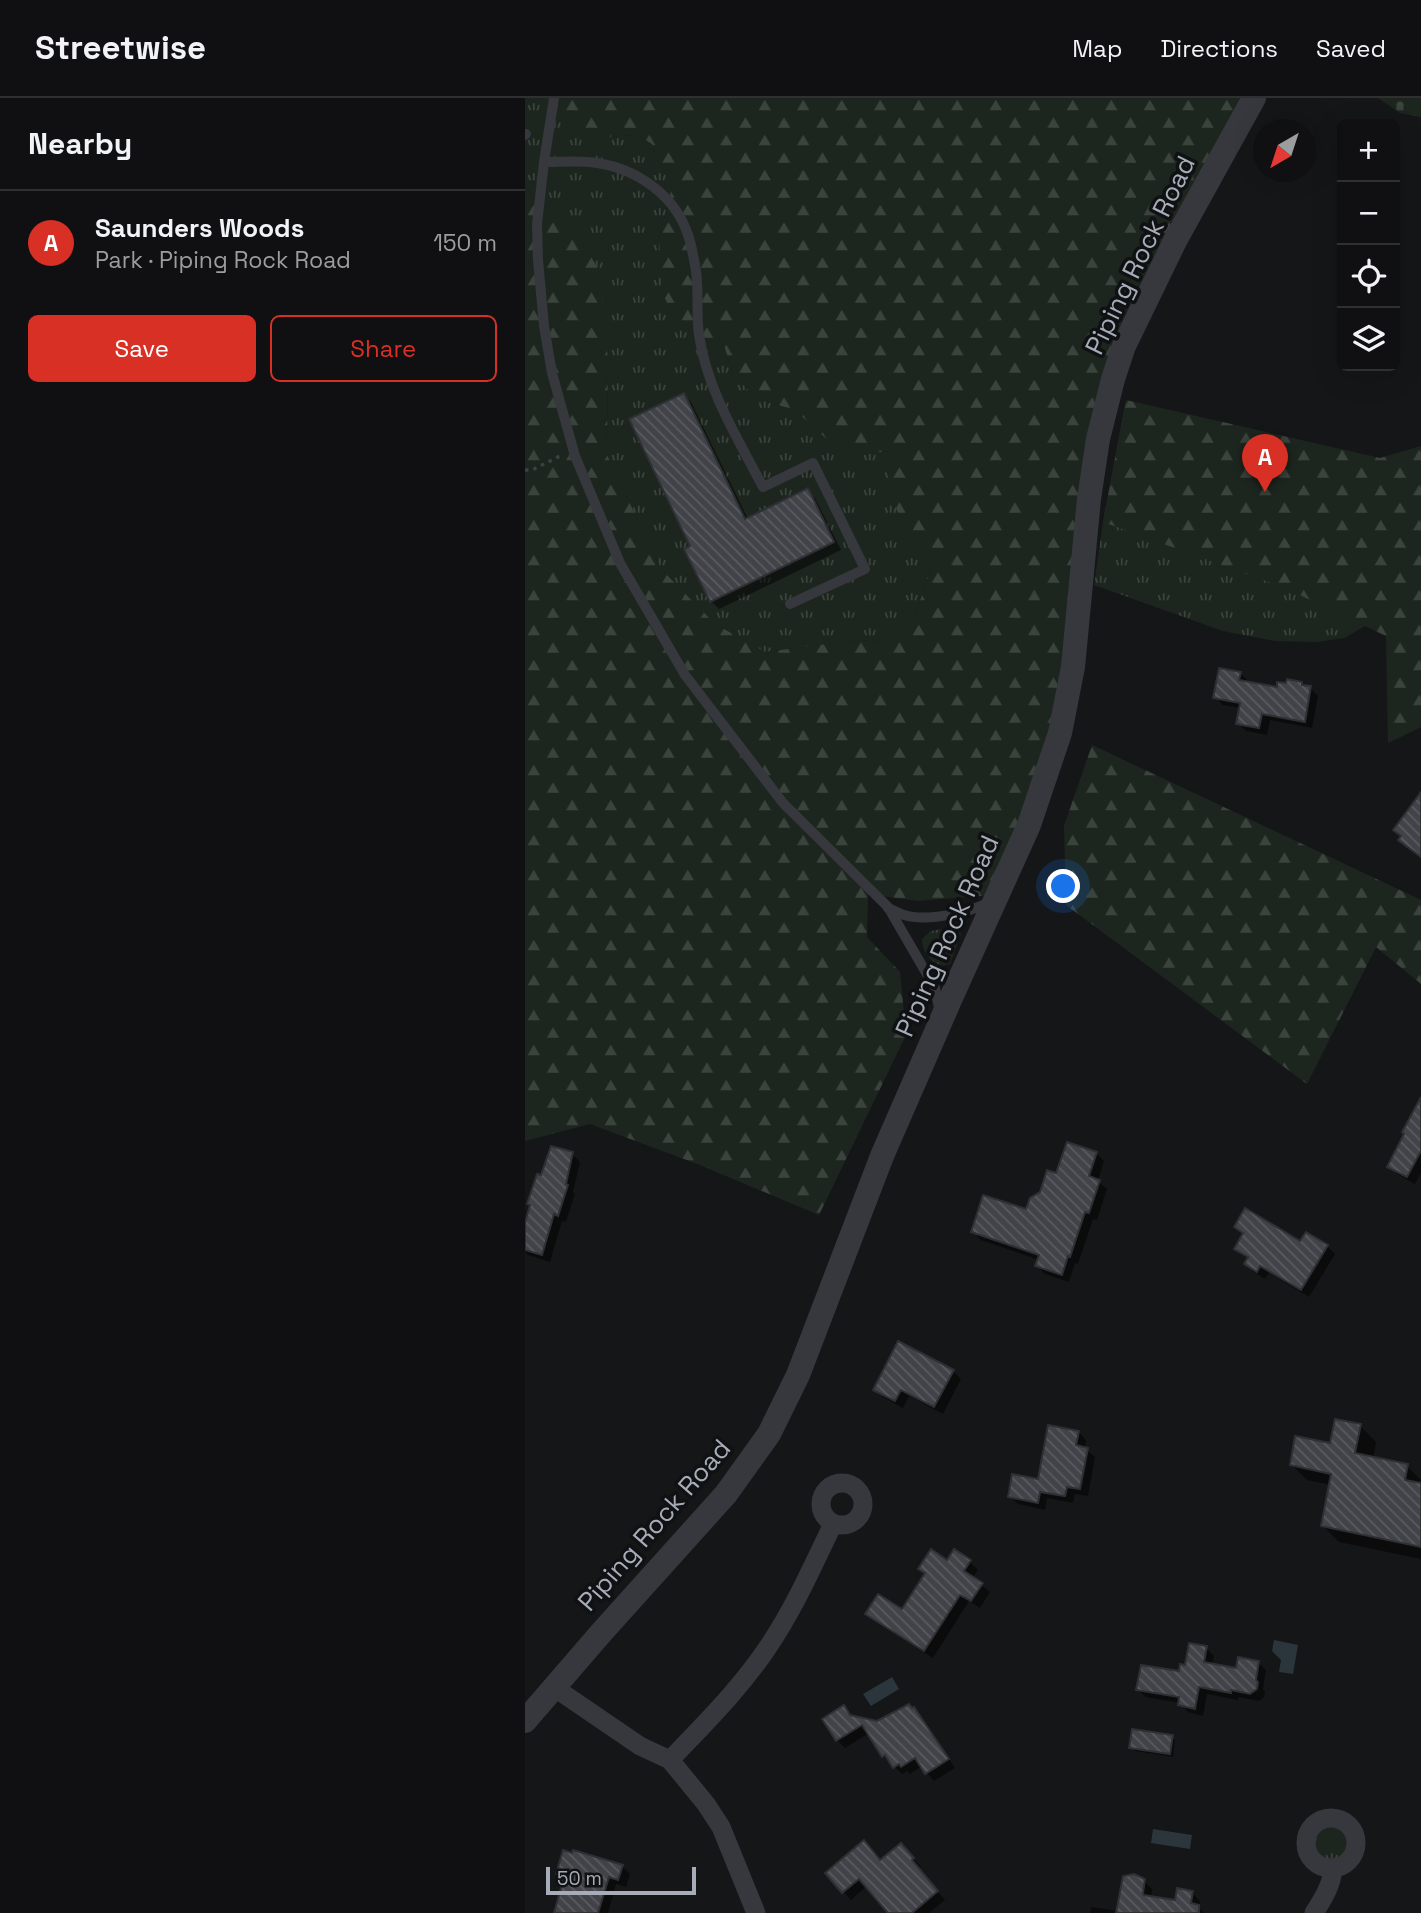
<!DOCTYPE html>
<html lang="en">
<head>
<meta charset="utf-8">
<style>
  :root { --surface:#101012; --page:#19191b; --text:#f1f3f6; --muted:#9c9d9f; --line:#303032; --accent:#d93025 }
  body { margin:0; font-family:"Space Grotesk",sans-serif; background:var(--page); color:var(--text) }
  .controls { position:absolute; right:21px; top:21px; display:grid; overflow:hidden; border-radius:10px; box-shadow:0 7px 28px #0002 }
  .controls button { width:63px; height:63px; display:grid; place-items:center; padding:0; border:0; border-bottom:2px solid var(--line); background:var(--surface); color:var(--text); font:35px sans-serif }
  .compass { position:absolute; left:728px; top:21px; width:63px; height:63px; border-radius:50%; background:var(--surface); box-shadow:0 7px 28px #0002; rotate:219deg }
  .scale { position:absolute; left:21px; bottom:18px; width:150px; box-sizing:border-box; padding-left:7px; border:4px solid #a6adb9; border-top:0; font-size:19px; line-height:24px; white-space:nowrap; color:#a6adb9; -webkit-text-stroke:5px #101113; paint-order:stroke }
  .you { position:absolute; left:539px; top:789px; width:24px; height:24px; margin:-18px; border:5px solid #fff; border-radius:50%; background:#1a73e8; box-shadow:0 0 0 10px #1a73e833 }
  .badge { display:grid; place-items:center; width:46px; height:46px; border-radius:50%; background:var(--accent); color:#fff; font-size:23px; font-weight:700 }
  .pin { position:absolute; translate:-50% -58px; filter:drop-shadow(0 2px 4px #0008) }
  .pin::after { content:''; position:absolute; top:37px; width:24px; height:21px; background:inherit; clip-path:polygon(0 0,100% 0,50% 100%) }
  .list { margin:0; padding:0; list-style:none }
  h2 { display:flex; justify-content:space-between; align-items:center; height:91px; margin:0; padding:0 28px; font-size:30px }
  h2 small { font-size:23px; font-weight:400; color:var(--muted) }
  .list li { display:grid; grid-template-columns:46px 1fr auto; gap:21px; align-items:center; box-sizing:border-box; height:105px; padding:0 28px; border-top:2px solid var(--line) }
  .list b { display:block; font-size:26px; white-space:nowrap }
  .list p { margin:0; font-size:23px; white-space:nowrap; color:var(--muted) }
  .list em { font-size:23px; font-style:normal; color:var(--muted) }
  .actions { display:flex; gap:14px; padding:21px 28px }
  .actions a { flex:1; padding:16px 0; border:2px solid var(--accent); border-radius:10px; text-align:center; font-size:24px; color:var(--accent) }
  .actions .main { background:var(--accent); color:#fff }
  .icon { flex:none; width:38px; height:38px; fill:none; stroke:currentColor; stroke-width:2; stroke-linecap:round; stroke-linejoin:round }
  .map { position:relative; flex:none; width:896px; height:1815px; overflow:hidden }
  header { display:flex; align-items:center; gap:42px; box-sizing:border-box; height:98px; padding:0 35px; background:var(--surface); border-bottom:2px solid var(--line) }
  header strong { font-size:33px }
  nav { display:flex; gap:38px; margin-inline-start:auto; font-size:24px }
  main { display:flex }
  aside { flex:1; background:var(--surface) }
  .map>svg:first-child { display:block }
  .grass { fill:url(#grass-tufts) }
  .forest { fill:url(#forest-firs) }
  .cemetery { fill:url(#cemetery-stones) }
  .water { fill:#2b363c }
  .shadow { fill:#0007 }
  .building { fill:url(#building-back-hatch); stroke:#2f3034; stroke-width:2 }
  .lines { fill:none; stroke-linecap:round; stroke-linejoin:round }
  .path { stroke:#3c3f44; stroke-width:3.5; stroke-dasharray:3.5 5; stroke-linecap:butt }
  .service { stroke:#36383d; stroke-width:10 }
  .minor { stroke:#36383d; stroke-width:19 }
  .tertiary { stroke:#36383d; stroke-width:24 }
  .labels { text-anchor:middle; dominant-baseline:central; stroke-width:7; stroke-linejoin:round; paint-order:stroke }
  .street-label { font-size:26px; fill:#a6adb9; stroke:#101113 }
</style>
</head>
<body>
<header>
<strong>Streetwise</strong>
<nav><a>Map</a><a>Directions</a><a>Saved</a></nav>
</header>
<main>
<aside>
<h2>Nearby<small></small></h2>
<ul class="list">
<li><span class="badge">A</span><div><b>Saunders Woods</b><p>Park · Piping Rock Road</p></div><em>150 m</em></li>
</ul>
<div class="actions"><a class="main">Save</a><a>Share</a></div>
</aside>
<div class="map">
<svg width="896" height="1815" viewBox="0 0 896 1815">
  <defs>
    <pattern id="grass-tufts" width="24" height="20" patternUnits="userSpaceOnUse" patternTransform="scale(1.75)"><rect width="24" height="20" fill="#1d261e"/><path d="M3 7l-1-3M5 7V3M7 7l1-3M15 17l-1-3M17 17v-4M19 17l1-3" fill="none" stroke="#3b433d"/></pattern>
    <pattern id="forest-firs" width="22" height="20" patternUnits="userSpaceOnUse" patternTransform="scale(1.75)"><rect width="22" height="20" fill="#1d261e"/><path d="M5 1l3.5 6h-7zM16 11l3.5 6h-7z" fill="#3b433d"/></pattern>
    <pattern id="cemetery-stones" width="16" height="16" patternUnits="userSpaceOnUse" patternTransform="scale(1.75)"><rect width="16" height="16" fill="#1d261e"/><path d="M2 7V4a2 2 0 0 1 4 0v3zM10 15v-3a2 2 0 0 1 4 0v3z" fill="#3b433d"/></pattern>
    <pattern id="building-back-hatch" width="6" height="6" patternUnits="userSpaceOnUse" patternTransform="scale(1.75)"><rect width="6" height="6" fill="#414348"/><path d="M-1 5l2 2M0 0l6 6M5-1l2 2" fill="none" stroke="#595b60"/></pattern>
  </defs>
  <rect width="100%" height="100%" fill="#151618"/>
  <g class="grass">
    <polygon points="0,0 40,0 36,3 81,39 112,37 127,46 133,63 148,85 134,140 197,241 208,276 232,301 270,312 308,347 345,356 364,353 369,358 367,396 379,426 405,474 390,517 359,544 333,542 240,554 190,527 136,471 82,357 83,263 43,122 21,109 0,89"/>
    <polygon points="601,302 896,496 819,540 792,544 750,543 698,533 569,487 578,424"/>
    <path d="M423,830L430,831L436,836L425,866L415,868C404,863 397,852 397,841L406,833Z"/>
    <circle cx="806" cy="1746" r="17"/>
  </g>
  <g class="forest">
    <path d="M40,0H729L599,248L531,629L468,797L392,803L343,796L342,839L375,874L381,937L294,1117L175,1067L65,1026L0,1043V89L21,109L43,122L75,173L83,263L82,357L136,471L190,526L240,554L333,542L359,544L390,517L405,474C390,446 365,411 364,379C363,371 369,367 369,358L363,353L345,356L325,354L308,347L270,312L232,301L208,276L197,241H183L153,228L137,194L134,140L148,85L133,63L127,46L112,37L81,39L56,33L38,26L31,14L36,3Z"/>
    <polygon points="601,302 855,360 896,348 896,629 863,645 861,538 760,490 578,424"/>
    <polygon points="567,647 896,802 896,886 851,849 782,986 541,807 539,728"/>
  </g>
  <polygon class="cemetery" points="853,0 896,0 896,19 875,15"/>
  <g class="water">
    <polygon points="749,1542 773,1547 768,1576 754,1574 756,1562 747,1553"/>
    <polygon points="367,1579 374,1591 346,1608 338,1596"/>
    <polygon points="628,1731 667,1737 665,1751 626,1745"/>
  </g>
  <g class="shadow">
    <polygon points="159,297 166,304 223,421 282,392 290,400 316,452 194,511 186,503"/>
    <polygon points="715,575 723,583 723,585 753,591 776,585 781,589 785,590 793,598 787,630 745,622 742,637 721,633 713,625 715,610 698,607 690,599"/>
    <polygon points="896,1002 896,1075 890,1086 872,1076 864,1068"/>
    <polygon points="571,1055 579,1063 573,1083 582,1091 572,1122 568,1121 553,1166 550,1165 544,1184 520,1176 512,1168 514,1162 456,1142 448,1134 502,1114 532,1078"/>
    <polygon points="47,1056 55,1064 48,1094 50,1096 41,1124 37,1123 25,1164 3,1157 0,1154 0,1132 17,1079"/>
    <polygon points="711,1129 776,1145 802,1148 810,1156 784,1199 744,1175 740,1181 729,1174 721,1166 723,1161 711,1151 719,1137"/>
    <polygon points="428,1273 436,1281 418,1316 384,1298 378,1310 358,1299 350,1291"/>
    <polygon points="835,1328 851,1344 848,1361 882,1368 896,1382 896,1461 814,1444 798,1428 806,1387 782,1382 766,1366 806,1347"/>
    <polygon points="554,1334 561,1342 560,1351 570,1359 563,1398 550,1396 548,1405 522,1400 520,1412 493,1406 485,1398 514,1383"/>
    <polygon points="423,1464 445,1464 453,1472 447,1480 465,1494 455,1510 444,1503 408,1560 350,1523 343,1515 378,1514 401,1477 395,1471"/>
    <polygon points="681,1550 689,1558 687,1568 713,1572 733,1565 741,1572 738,1591 740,1594 739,1599 734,1603 714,1599 713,1602 682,1596 678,1618 663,1614 655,1605 621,1599 613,1592 656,1575"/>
    <polygon points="318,1609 328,1620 353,1625 389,1611 397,1619 430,1670 409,1683 397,1668 385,1676 382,1673 377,1676 359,1658 344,1635 320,1650 312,1642"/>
    <polygon points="647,1639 650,1642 648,1659 610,1653 606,1650"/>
    <polygon points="384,1755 396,1769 393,1771 420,1802 404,1815 365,1815 342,1788 326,1802 302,1775 356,1764"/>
    <polygon points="97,1768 105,1776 101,1789 91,1786 83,1815 30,1815 39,1783 33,1776"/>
    <polygon points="619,1783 627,1791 626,1800 651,1804 667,1795 675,1803 674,1810 679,1815 565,1815 566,1809 593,1813"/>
  </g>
  <g class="building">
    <polygon points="159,295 220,421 283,390 309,444 185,504 159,451 165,448 104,321"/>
    <polygon points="694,570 716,574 714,582 752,589 752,584 761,585 762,581 777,584 777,587 786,588 780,624 737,616 734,630 711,626 715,605 688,600"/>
    <polygon points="896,694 896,759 873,742 876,738 868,732"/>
    <polygon points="896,999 896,1053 882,1079 862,1069 879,1036 877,1034"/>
    <polygon points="542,1044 572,1054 564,1078 575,1082 564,1115 560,1114 545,1159 543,1158 537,1177 510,1168 514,1157 446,1134 458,1097 501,1111 505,1100 515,1094 522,1072 531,1075"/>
    <polygon points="26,1048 48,1054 41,1086 43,1087 33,1118 29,1116 17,1157 0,1152 0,1125 5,1107 2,1106 12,1076 16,1077"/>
    <polygon points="720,1110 775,1143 781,1134 803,1147 776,1192 735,1168 732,1174 719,1166 723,1159 709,1151 718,1135 709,1129"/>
    <polygon points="373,1243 429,1272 409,1309 376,1292 370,1303 348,1292"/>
    <polygon points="810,1321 836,1326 830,1355 883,1366 880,1382 896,1385 896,1449 796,1428 806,1376 765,1367 770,1338 805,1345"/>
    <polygon points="523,1327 554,1333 551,1347 563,1350 555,1391 542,1389 540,1398 515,1394 513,1405 483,1399 487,1376 513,1381"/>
    <polygon points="406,1451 422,1462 429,1451 446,1462 439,1473 458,1485 446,1503 435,1497 399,1553 340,1516 353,1496 377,1511 400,1475 393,1471"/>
    <polygon points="664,1545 682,1548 679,1564 711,1570 713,1559 734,1563 731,1582 733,1584 732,1591 725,1596 706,1592 706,1595 674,1589 670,1611 653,1607 654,1599 611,1592 616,1567 654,1573 655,1566 660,1567"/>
    <polygon points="384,1606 387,1610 389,1609 424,1661 400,1676 390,1660 376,1669 374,1666 368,1670 360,1657 357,1659 337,1627 311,1643 297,1621 319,1607 325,1617 352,1623"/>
    <polygon points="607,1631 648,1637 645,1656 604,1650"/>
    <polygon points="339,1742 355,1762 376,1745 389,1760 387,1762 413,1793 387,1815 363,1815 334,1781 317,1795 300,1775"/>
    <polygon points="38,1752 47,1755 48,1752 98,1767 93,1782 84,1779 73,1815 29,1815 39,1779 31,1776"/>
    <polygon points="609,1776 620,1781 618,1795 619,1797 650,1802 652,1790 668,1793 666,1805 674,1807 674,1815 591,1815 598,1778"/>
  </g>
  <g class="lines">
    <polyline class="path" points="0,372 7,372 35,358"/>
    <g class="service">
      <polyline points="29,0 19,64 12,126 13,162 19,228 27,275 50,358 95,465 160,577 258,705 363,809 410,890 414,910"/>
      <polyline points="0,37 1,36"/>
      <path d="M19,64C36,64 55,62 72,65C112,71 150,97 163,137C167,148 169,162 171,173C174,194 171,216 174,237C182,292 213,341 238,389L288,365L340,471L265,506"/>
      <path d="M363,810C368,812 373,815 379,817C401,824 442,815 463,805"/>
    </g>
    <g class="minor">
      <circle cx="317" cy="1406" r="21"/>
      <polyline points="30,1590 115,1648 145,1662 181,1706 196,1729 231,1815"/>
      <path d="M145,1662C179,1626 215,1591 243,1549C269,1511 288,1467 308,1426"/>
      <circle cx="806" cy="1745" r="25"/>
      <path d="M789,1815C798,1801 807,1787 808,1770"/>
    </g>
    <polyline class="tertiary" points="0,1623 76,1535 201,1396 244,1336 273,1277 357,1058 425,902 504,727 535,635 548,569 564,401 573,341 588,281 599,248 650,143 729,0"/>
  </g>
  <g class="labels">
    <g class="street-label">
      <text transform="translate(615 157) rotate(-64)">Piping Rock Road</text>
      <text transform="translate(422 838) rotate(-66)">Piping Rock Road</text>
      <text transform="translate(129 1427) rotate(-49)">Piping Rock Road</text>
    </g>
  </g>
</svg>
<div class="controls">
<button>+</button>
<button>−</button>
<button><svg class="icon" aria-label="locate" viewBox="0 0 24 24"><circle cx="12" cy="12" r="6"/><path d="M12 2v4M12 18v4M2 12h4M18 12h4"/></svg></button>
<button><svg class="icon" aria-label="layers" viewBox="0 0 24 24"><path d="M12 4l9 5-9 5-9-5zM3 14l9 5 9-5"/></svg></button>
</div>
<svg class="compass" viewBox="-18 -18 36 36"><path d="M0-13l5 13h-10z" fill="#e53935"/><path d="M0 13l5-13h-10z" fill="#9c9d9f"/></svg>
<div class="scale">50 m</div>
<div class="you"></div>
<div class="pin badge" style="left:740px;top:394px">A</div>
</div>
</main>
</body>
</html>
